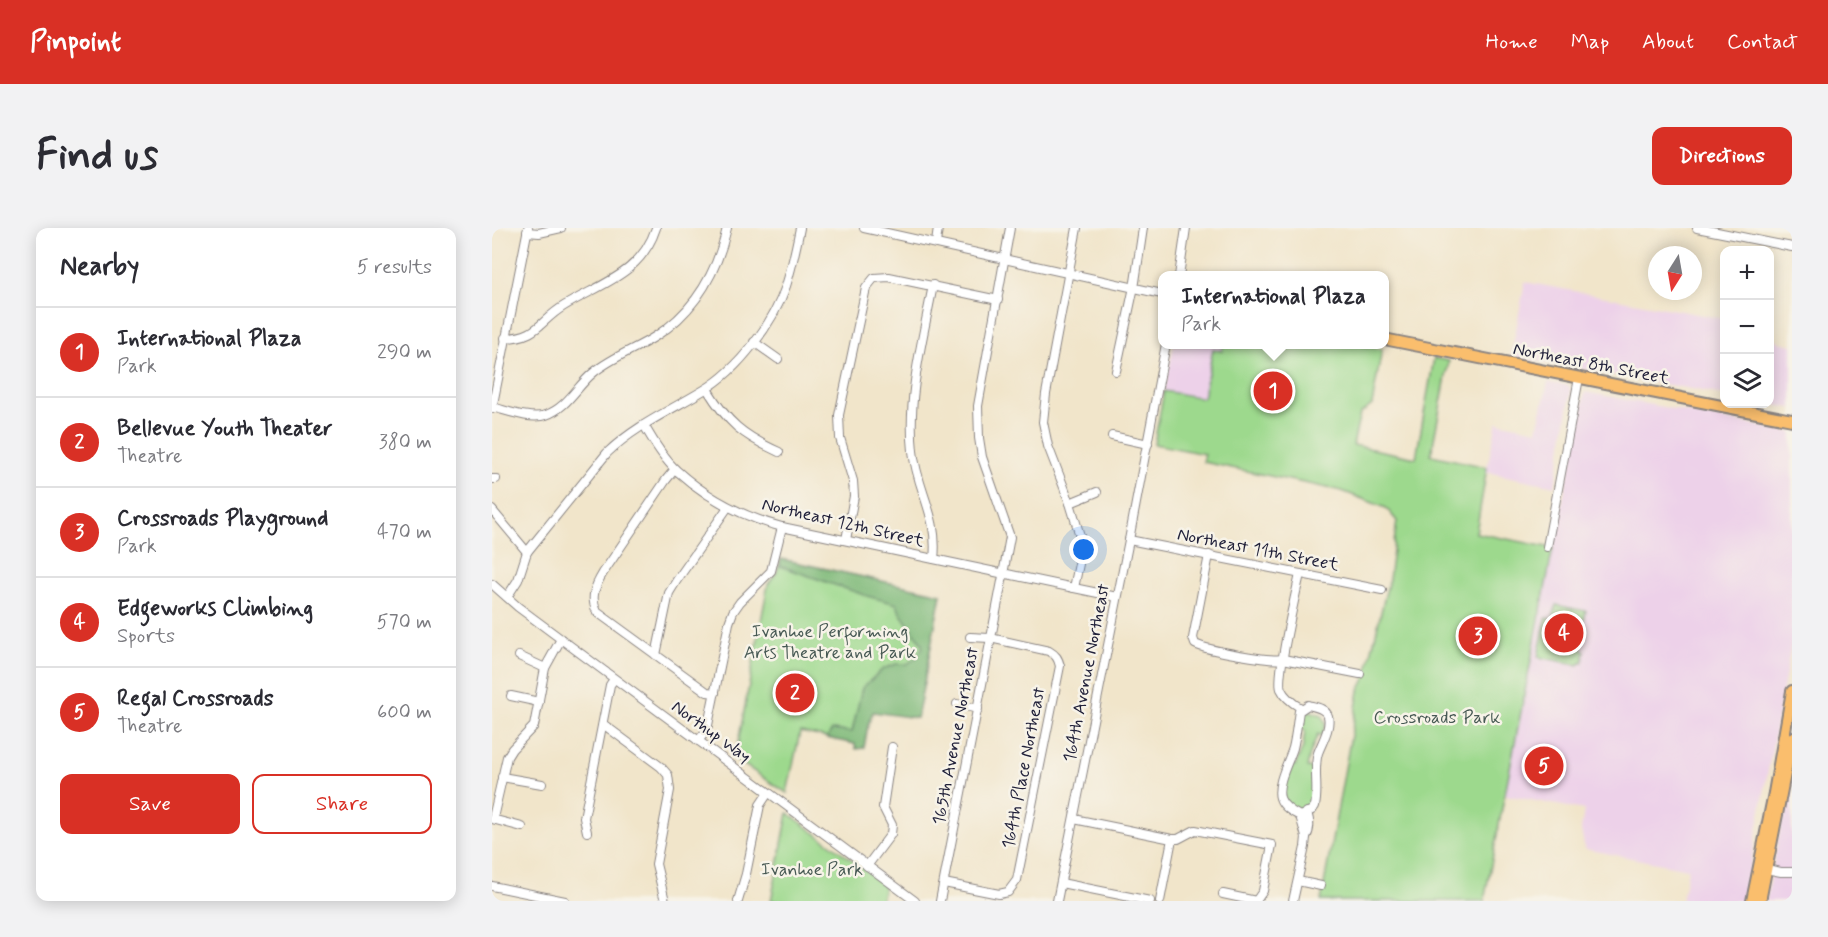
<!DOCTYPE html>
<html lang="en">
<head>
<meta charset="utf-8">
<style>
  :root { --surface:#fff; --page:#f2f2f3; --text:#2b2b33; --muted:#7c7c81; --line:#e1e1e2; --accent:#d93025 }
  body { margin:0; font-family:Mynerve,sans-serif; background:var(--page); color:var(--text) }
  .controls { position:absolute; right:18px; top:18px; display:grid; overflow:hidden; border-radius:12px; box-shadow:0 3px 15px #0003 }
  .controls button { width:54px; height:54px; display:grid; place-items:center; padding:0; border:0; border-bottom:2px solid var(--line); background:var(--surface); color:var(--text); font:30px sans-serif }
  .compass { position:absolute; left:1156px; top:18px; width:54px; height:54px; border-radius:50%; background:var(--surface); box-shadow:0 3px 15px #0003; rotate:191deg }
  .you { position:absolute; left:592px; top:322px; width:21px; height:21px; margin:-15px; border:4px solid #fff; border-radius:50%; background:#1a73e8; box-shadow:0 0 0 9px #1a73e833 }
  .badge { display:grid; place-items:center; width:39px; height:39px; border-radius:50%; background:var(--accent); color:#fff; font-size:20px; font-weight:700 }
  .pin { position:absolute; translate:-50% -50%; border:3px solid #fff; box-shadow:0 2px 6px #0006 }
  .popup { position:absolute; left:666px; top:43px; width:231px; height:78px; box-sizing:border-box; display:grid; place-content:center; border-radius:12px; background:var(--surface); filter:drop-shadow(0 2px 4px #0005); font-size:20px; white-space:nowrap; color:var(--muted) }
  .popup b { font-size:22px; color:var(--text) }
  .popup::after { content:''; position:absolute; left:50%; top:100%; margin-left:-12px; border:12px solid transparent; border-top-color:var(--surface) }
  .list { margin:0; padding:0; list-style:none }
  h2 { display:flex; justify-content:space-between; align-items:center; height:78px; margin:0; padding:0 24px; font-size:26px }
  h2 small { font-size:20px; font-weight:400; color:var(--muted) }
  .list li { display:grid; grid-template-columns:39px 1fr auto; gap:18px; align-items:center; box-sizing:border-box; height:90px; padding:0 24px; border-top:2px solid var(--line) }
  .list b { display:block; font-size:22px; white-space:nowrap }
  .list p { margin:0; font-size:20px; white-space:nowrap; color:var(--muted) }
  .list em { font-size:20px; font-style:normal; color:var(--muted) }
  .actions { display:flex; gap:12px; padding:18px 24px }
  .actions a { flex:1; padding:14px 0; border:2px solid var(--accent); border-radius:12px; text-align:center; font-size:21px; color:var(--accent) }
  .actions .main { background:var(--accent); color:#fff }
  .icon { flex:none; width:33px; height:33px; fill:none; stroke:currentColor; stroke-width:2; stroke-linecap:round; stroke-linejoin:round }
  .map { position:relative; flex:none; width:1300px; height:673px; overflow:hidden; border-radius:12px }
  header { display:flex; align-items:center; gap:36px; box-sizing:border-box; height:84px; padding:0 30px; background:var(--accent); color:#fff }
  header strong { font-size:28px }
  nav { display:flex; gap:33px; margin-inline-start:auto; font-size:21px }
  .intro { display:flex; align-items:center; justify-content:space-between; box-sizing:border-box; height:144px; padding:0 36px }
  h1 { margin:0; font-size:42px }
  .button { padding:15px 27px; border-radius:12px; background:var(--accent); color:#fff; font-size:21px; font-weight:700 }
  main { display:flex; gap:36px; padding:0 36px }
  aside { flex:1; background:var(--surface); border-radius:12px; box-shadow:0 3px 15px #0003 }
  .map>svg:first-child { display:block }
  .built { fill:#edd1e9 }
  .green { fill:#9dd98d; stroke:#607e64; stroke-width:1.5 }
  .forest { fill:#7eb978; stroke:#506e5a; stroke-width:1.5 }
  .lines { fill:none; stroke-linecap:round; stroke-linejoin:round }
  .minor-casing { stroke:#8a8482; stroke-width:10 }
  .major-casing { stroke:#8a8482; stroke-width:14 }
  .minor { stroke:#fff; stroke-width:8 }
  .major { stroke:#fabe6d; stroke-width:10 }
  .labels { text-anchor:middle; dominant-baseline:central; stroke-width:5; stroke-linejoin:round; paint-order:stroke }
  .street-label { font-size:18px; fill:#22223b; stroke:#f7f3e8 }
  .park-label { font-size:18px; fill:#475954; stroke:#f7f3e8 }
</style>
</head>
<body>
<header>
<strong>Pinpoint</strong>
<nav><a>Home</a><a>Map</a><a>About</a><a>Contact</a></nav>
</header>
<div class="intro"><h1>Find us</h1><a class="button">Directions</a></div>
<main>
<aside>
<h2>Nearby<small>5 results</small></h2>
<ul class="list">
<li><span class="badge">1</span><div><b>International Plaza</b><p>Park</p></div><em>290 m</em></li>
<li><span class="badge">2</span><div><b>Bellevue Youth Theater</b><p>Theatre</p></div><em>380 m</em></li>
<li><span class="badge">3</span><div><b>Crossroads Playground</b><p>Park</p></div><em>470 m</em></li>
<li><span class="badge">4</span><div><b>Edgeworks Climbing</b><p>Sports</p></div><em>570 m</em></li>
<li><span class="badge">5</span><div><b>Regal Crossroads</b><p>Theatre</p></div><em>600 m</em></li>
</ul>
<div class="actions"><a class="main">Save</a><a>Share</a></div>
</aside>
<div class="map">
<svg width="1300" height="673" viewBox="0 0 1300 673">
  <rect width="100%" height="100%" fill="#f7f3e8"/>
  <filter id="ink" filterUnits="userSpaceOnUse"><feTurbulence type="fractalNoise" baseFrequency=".0167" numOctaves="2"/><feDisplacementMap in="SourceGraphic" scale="12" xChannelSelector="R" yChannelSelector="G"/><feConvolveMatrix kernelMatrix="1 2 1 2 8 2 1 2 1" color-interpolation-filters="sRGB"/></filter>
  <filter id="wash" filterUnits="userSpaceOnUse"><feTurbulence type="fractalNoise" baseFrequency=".008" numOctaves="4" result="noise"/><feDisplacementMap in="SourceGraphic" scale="24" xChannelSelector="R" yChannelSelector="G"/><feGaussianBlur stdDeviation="1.35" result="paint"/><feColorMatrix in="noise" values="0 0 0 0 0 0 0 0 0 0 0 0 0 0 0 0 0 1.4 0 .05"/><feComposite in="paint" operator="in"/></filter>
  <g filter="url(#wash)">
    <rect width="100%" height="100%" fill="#f1e5ca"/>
    <g class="built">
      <polygon points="1033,54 1232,91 1232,167 1019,128"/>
      <polygon points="1278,110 1284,111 1287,114 1300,117 1300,180 1276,176 1278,176"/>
      <polygon points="682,117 731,117 730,123 721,122 711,171 672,163"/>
      <polygon points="1056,154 1077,158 1079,163 1063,258 994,244 1005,194 1045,202"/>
      <polygon points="1093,164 1300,204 1300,412 1256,652 1257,657 1254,673 1190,673 1196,641 1093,621 1089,602 1092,582 1013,567 1061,320"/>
      <polygon points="1300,543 1300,673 1274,673 1297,555"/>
    </g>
    <g class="green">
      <polygon points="731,116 867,117 890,121 880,177 868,186 861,217 924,230 942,130 957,133 939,227 995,239 984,305 1061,320 992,673 829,673 867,463 873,451 897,351 905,293 894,280 850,263 711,234 713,226 662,216 672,163 711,170 721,121 730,123"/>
      <polygon points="289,331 449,366 425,490 372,478 364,516 308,504 295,565 243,531 276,356 285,344"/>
      <polygon points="1064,377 1094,383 1090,402 1094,403 1090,421 1093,423 1091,435 1088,435 1087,437 1046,429 1054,390 1061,391"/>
      <path d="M815,482L830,487L834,496L830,508L826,506L818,526L815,539L821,540C822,552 825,568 819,578C810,591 793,579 791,568C789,557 795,545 799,535L803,538L811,519L813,502L808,500L811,485Z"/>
      <polygon points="296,585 393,656 389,673 279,673"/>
    </g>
    <polygon class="forest" points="289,331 449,366 425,490 381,484 376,497 372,520 364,521 363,516 335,510 340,502 360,504 370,460 391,441 404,436 415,436 425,429 425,425 430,421 430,416 408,385 405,376 375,368 288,338"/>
  </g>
  <g filter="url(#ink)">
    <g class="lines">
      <defs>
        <g id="minor">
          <polyline points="372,0 670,66"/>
          <polyline points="1205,0 1300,19"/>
          <polyline points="35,4 47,5 69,0"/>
          <polyline points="444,15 446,0"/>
          <polyline points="687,48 694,0"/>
          <path d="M441,57C431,111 415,168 421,223C425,263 447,288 442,331"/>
          <path d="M13,110C47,109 47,93 72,78C110,55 149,46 164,0"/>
          <polyline points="262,114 286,131"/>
          <polyline points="624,143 643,54 651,0"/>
          <path d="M215,161C236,195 250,207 287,224"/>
          <path d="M0,179C16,183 38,192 54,187C75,180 85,158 101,145C120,129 144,121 164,108C203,83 225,44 235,0"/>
          <polyline points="0,181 36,0"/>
          <path d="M152,197C161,213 171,230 184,242C214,269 251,289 290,299L508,345"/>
          <polyline points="620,208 656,216"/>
          <path d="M183,241L174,252L111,345C103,358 98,370 105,384L215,464L223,465"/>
          <polyline points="0,251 4,251"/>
          <polyline points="578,275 605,264"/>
          <polyline points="0,282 35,324"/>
          <polyline points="354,312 362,268 361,253 348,210 347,187 374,60 382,50 397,49 506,72"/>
          <polyline points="637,312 890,362"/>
          <polyline points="1055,319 1087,150"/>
          <path d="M717,327L701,410L703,416C714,422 779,434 791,431L868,446"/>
          <polyline points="512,341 518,309 490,229 487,210 486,178 518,0"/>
          <polyline points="515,346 625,369"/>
          <path d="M808,346C804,365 784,448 789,461C793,470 802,476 809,480"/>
          <polyline points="0,356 26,379 69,411 423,673"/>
          <polyline points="582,360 588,331 588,308 578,275 556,218 551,194 554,166 585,0"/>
          <path d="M15,369L26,352L35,324L115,225C143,198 179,182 212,162C246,142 281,96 294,58C300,39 304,20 308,0"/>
          <polyline points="164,427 177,365 185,352 236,279"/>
          <polyline points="27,428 53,440"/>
          <polyline points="19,468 47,474"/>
          <polyline points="465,476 486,481"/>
          <path d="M816,477C823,479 833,480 836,488C839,500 830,514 826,525C821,542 827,560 823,578L820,582L808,588C800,584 791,579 788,570C784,556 797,533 801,520C804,508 805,495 807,483Z"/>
          <polyline points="111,496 169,539 176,547 178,562 164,636 173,673"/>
          <polyline points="206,513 215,502 237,395 241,384 248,374 279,343 290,299"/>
          <polyline points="10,549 50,556"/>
          <polyline points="1,590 15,529 20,521 42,498 53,440 69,411"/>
          <polyline points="0,591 30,599"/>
          <polyline points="582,591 680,611 686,611 703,602 780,617 771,663 764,673"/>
          <polyline points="95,604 92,590 118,457 122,451"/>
          <path d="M814,609C819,601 818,593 815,584"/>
          <polyline points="375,638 399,606 400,597 391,579 400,519"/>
          <polyline points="1274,641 1289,644 1300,644"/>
          <polyline points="806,653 829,658"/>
          <path d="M452,655L507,666L516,664L525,652L568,438C566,430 564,427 557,423L498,410L478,409"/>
          <polyline points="569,655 658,673"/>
          <polyline points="0,658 73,673"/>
          <polyline points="731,666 764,673"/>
          <polyline points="246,673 254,646 268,577 276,565"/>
          <polyline points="448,673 511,348"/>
          <polyline points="565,673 637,312 674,116"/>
          <polyline points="668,673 680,611"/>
          <polyline points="801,673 813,619 814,609 808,588"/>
        </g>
        <g id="major">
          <polyline points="892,111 1300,192"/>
          <polyline points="1260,673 1282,565 1300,463"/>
          <polyline points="1268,673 1300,510"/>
        </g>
      </defs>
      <use href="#minor" class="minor-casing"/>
      <use href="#major" class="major-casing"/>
      <use href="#minor" class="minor"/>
      <use href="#major" class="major"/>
    </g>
  </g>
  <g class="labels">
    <g class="street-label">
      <text transform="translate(1099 136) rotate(11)">Northeast 8th Street</text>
      <text transform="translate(351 295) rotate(13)">Northeast 12th Street</text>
      <text transform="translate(766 322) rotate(11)">Northeast 11th Street</text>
      <text transform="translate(595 445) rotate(-79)">164th Avenue Northeast</text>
      <text transform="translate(219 504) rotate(36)">Northup Way</text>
      <text transform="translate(464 508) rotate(-79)">165th Avenue Northeast</text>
      <text transform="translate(532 540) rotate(-79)">164th Place Northeast</text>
    </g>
    <g class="park-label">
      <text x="338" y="404">Ivanhoe Performing<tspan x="338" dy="21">Arts Theatre and Park</tspan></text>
      <text x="945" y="490">Crossroads Park</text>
      <text x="320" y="642">Ivanhoe Park</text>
    </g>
  </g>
</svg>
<div class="controls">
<button>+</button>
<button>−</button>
<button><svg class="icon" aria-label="layers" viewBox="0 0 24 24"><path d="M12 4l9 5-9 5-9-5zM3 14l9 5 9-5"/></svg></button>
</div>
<svg class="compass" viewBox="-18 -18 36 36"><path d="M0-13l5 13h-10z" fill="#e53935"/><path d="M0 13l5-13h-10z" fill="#7c7c81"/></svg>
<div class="you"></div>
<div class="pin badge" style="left:781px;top:163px">1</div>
<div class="popup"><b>International Plaza</b>Park</div>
<div class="pin badge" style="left:303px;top:465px">2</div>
<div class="pin badge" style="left:986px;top:408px">3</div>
<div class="pin badge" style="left:1072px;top:405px">4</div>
<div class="pin badge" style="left:1052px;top:538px">5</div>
</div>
</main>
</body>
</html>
